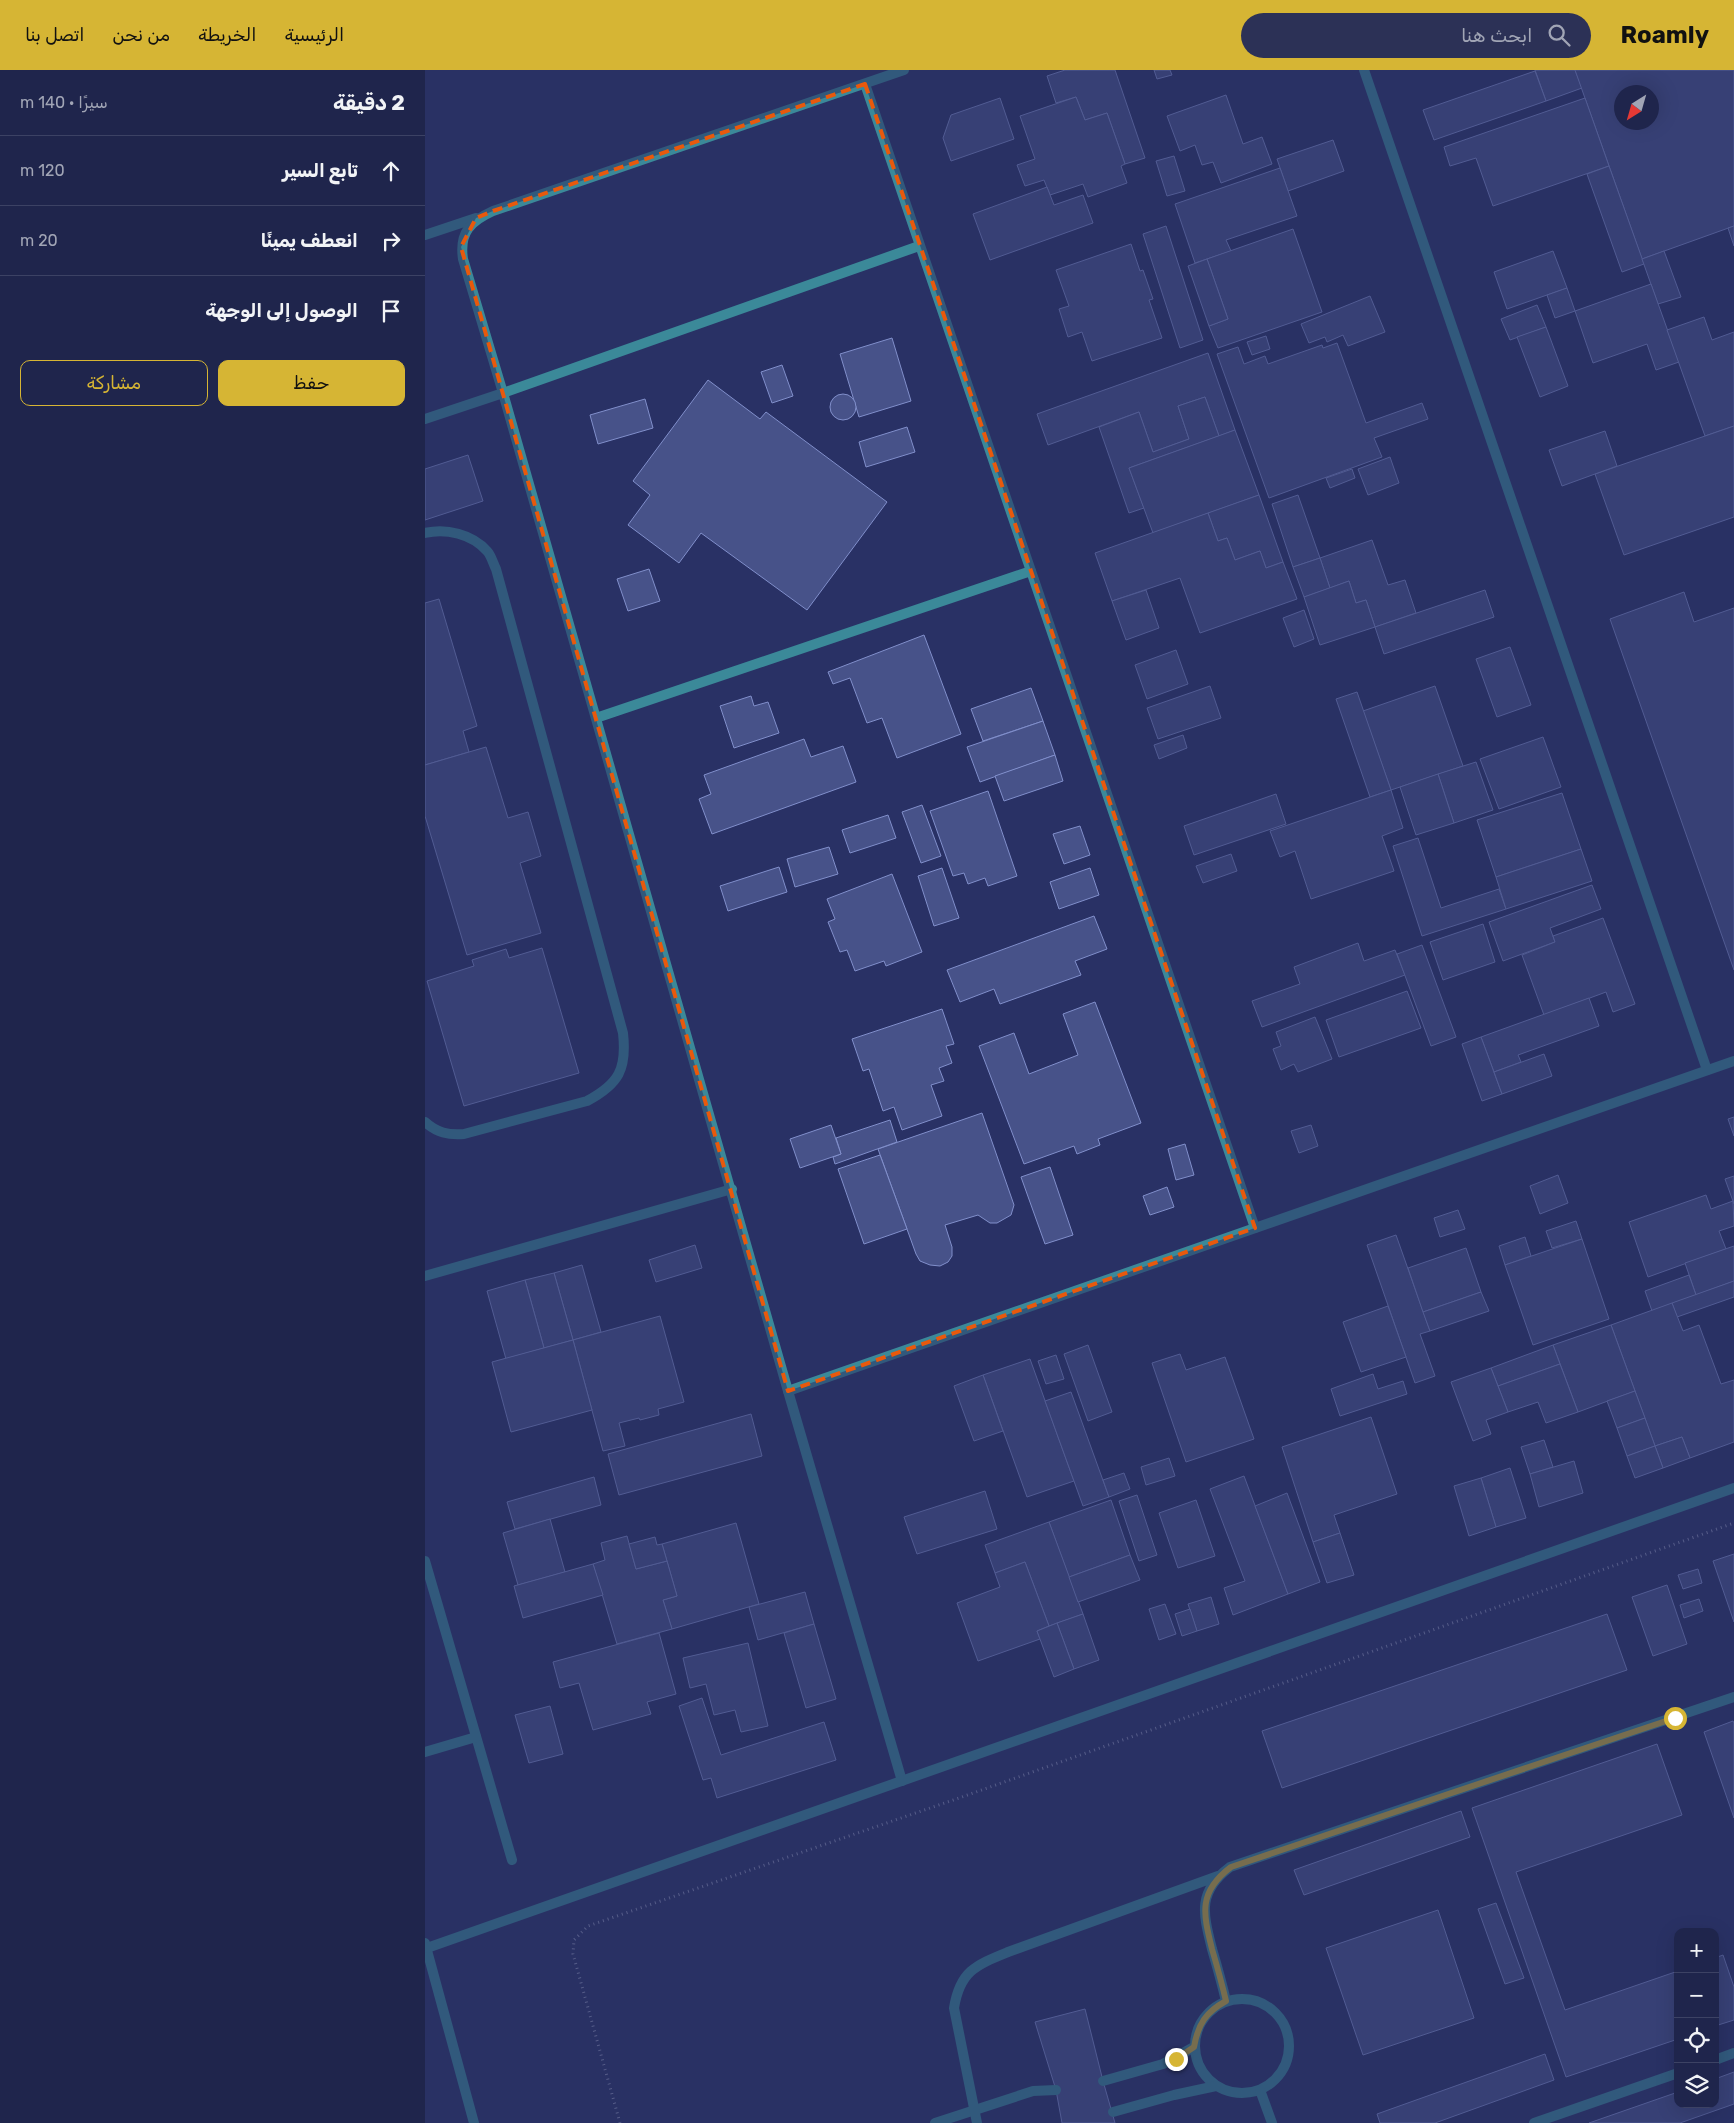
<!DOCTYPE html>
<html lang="ar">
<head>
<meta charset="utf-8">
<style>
  :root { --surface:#1f254c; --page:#2c3156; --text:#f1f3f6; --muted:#a1a5b5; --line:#3c4264; --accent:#d6b534 }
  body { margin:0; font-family:Rubik,"Noto Sans Arabic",sans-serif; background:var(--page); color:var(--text); direction:rtl }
  .controls { position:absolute; right:15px; bottom:15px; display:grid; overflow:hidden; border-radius:10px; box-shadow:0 5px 20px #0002 }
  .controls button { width:45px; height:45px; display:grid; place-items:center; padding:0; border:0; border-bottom:1px solid var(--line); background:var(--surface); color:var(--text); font:25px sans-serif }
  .compass { position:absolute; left:1189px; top:15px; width:45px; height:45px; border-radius:50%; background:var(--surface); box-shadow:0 5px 20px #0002; rotate:217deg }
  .stop { position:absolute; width:15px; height:15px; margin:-11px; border:4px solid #d6b534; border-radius:50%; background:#fff }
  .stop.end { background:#d6b534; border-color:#fff; box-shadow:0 1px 5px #0008 }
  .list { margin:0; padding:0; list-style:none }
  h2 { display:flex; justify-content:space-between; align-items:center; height:65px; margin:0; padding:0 20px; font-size:21px }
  h2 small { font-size:16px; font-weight:400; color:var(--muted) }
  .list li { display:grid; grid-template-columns:32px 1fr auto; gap:15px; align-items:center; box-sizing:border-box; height:70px; padding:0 20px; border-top:1px solid var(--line) }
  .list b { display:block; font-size:19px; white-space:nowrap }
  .list em { font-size:16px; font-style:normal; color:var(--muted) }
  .actions { display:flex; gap:10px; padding:15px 20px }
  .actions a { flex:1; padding:11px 0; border:1px solid var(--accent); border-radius:10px; text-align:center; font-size:18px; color:var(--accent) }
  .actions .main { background:var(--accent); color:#111 }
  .icon { flex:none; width:28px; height:28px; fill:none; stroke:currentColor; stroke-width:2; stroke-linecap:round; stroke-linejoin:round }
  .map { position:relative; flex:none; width:1309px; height:2053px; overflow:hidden; direction:ltr }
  header { display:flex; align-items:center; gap:30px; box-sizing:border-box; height:70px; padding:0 25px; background:var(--accent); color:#111 }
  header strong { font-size:24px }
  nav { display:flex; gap:28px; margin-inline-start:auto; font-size:18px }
  .search { width:350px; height:45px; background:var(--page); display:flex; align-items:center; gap:12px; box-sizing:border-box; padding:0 18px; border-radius:28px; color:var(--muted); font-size:19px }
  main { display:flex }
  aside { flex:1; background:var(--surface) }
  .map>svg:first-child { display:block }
  .building { fill:#475289; stroke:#818fcb; fill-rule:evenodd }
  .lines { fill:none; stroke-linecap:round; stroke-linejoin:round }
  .path { stroke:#8a91b4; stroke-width:3; stroke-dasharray:1 4; stroke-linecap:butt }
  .lane { stroke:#3b8999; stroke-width:10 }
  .street { stroke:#3b8999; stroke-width:10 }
  .route { stroke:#d6b534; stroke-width:6 }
  .marked { fill:none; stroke:#e8590c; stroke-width:4; stroke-dasharray:10 6; stroke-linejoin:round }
</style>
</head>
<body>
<header>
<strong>Roamly</strong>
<div class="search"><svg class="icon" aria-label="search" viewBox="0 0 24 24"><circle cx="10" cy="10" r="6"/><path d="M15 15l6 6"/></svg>ابحث هنا</div>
<nav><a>الرئيسية</a><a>الخريطة</a><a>من نحن</a><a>اتصل بنا</a></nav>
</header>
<main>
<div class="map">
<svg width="1309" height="2053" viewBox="0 0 1309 2053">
  <rect width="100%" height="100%" fill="#293165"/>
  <g class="building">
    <polygon points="640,0 690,0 720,88 700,94 682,43 660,50 651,27 631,33 622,6"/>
    <polygon points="729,0 745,0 747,5 732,9"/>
    <polygon points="1110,0 1150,0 1157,18 1121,31"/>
    <path d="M1150,0H1309V156L1217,189ZM1196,22H1226V52H1196Z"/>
    <polygon points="1110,1 1121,31 1009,70 998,40"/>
    <polygon points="801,25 818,74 837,67 847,94 796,113 788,92 777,95 770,75 755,81 742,46"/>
    <polygon points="651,27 660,50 682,43 700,94 696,96 702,113 663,127 658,114 625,125 619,110 600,116 592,95 610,89 595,46"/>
    <polygon points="575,28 589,69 526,91 518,68 526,45"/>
    <polygon points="1160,28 1184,96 1068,136 1051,88 1025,96 1019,77"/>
    <polygon points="908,70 919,101 863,121 852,89"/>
    <polygon points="749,86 760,121 742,126 731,91"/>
    <polygon points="1184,96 1219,194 1197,202 1162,104"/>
    <polygon points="855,98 872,146 801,170 806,181 770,193 750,134"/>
    <polygon points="622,117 629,135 658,125 668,153 565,190 548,144"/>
    <polygon points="741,156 778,270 755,278 718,164"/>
    <polygon points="1309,156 1309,176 1303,158"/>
    <polygon points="868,159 897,242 793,278 784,256 803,249 782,189"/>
    <polygon points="706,174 715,201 718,200 728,229 724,230 737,268 667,291 657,262 643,267 634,239 644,236 631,200"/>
    <polygon points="1128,181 1142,218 1082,239 1069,202"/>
    <polygon points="1239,181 1256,227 1233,234 1217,189"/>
    <polygon points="782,189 803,249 784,256 763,196"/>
    <polygon points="1226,214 1254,292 1231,300 1222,274 1168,293 1150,241"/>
    <polygon points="1142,218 1150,241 1130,248 1122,225"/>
    <polygon points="945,226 960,262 923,276 918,265 902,272 900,267 884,273 876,254"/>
    <polygon points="1112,235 1121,257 1085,270 1076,249"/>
    <polygon points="1279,247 1287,270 1309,262 1309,356 1280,366 1242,260"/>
    <polygon points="1121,257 1143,316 1115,327 1092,267"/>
    <polygon points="841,266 845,279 827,285 822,272"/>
    <polygon points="467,268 486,331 434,347 415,284"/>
    <polygon points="912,273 941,353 997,333 1003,349 949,368 957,387 844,428 792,284 813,277 819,294 840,286 843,294 897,275 898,278"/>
    <polygon points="783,283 810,360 794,366 780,327 753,336 764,369 728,382 714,342 623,375 612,344"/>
    <polygon points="357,295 368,326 347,333 336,302"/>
    <polygon points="283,310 335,349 341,342 462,432 382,540 276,463 254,493 203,455 225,425 208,411"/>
    <circle cx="418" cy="337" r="13"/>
    <polygon points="780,327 794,366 704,398 719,438 704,443 674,357 714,342 728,382 764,369 753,336"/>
    <polygon points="220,329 228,358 173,374 165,345"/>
    <polygon points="1309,356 1309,447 1199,485 1170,404"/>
    <polygon points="482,357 490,382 441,397 434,372"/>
    <polygon points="810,360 834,425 728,463 704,398"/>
    <polygon points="1180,361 1192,396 1137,416 1124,380"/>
    <polygon points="43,385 58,431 0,450 0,399"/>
    <polygon points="965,387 974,413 943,425 933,399"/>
    <polygon points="927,399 930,408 905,418 901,408"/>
    <polygon points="834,425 858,492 841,498 835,481 810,490 802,468 793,471 783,443"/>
    <polygon points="873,425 895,488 868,497 847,434"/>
    <polygon points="783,443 793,471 802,468 810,490 835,481 841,498 858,492 872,529 775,563 755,508 687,531 670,483"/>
    <polygon points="947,470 963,515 980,510 991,543 950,557 941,530 931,533 924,511 905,518 895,488"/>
    <polygon points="895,488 905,518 879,527 868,497"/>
    <polygon points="224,499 235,531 203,541 192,509"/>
    <polygon points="924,511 931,533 941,530 950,557 895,575 879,527"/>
    <polygon points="721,520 734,558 701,570 687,531"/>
    <polygon points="1060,520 1069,547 959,584 950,557"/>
    <polygon points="1259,522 1269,552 1309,538 1309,900 1185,549"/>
    <polygon points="14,529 52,656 38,661 44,682 0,695 0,533"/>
    <polygon points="879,540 889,569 869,577 858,548"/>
    <polygon points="499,565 536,664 472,688 457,648 442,653 425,608 408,614 403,602"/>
    <polygon points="1085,577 1106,635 1072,647 1051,589"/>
    <polygon points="751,580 763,614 722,629 710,595"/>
    <polygon points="785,616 796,648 733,669 722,638"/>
    <polygon points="1010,616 1038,696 966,720 938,641"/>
    <polygon points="606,618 618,651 558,671 546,639"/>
    <polygon points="932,622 966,720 945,727 911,629"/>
    <polygon points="326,626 329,636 343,632 354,663 309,678 295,636"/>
    <polygon points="618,651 630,685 555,712 542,677"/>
    <polygon points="758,665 762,678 734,689 729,675"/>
    <polygon points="1118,667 1136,717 1074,739 1055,689"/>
    <polygon points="379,669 386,687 418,676 431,712 287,764 274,729 286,724 279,705"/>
    <polygon points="61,677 83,748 103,742 116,786 95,793 116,863 42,885 0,746 0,695"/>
    <polygon points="630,685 638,711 579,731 570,706"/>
    <polygon points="1051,692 1068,740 1029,753 1013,704"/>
    <polygon points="1013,704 1029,753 991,765 975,717"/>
    <polygon points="966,720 978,758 957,766 969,801 886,829 870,781 855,787 845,761"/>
    <polygon points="563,721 592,806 563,816 560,808 543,814 539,803 528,806 505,741"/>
    <polygon points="1137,723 1156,779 1071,807 1052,750"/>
    <polygon points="851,724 861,754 769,785 759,756"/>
    <polygon points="497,735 516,786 496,793 477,742"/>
    <polygon points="463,745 471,768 425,783 417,760"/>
    <polygon points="655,756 665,785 639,794 628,764"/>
    <polygon points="993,768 1016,838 1074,819 1081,839 997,866 968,776"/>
    <polygon points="404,777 413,804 370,817 362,789"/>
    <polygon points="1156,779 1167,811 1081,839 1071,807"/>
    <polygon points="806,784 812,801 778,813 771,796"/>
    <polygon points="354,797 362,822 303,841 295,816"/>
    <polygon points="517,798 534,848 509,856 493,806"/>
    <polygon points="665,798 674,825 634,839 625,812"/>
    <polygon points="467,804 497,882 461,896 459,891 430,901 422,880 415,882 403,852 410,849 402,829"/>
    <polygon points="1167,815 1176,839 1125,858 1130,872 1078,891 1064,852"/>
    <polygon points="669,846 682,879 650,891 656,905 575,934 569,919 535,932 522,900"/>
    <polygon points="1178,848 1210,934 1188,942 1181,922 1119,945 1097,885 1130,872 1128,866"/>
    <polygon points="1058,854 1070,892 1018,910 1005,872"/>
    <polygon points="933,873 939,891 970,880 980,905 837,957 827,931 875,914 869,897"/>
    <polygon points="997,875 1031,967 1006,976 972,884"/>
    <polygon points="117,878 154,1003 39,1036 2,911 49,896 47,890 81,879 84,888"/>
    <polygon points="982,921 996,958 914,987 901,950"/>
    <polygon points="1164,928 1174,956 1093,985 1096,992 1069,1002 1056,967"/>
    <polygon points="670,932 716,1053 673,1069 675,1075 652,1084 649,1076 599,1094 554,976 589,963 604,1004 653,985 638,944"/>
    <polygon points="517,939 529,974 521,976 527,993 514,998 519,1011 506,1015 517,1046 477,1060 469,1037 458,1041 444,999 438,1001 427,969"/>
    <polygon points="890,947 907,989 873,1002 869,994 856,1000 848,979 856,976 851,962"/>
    <polygon points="1056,967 1077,1024 1057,1031 1037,974"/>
    <polygon points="1119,984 1127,1006 1077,1024 1069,1002"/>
    <polygon points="557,1043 589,1135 586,1145 572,1153 565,1153 553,1145 520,1155 527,1177 527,1186 523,1192 515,1196 505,1195 495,1191 491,1184 453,1079"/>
    <polygon points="1309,1047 1309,1066 1303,1049"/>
    <polygon points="465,1050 472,1072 410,1094 408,1087 416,1084 411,1068"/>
    <polygon points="406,1055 416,1084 375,1098 365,1069"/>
    <polygon points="886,1055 893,1076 874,1083 866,1061"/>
    <polygon points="760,1074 769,1105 751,1110 743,1079"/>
    <polygon points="455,1085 482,1159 439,1174 413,1099"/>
    <polygon points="625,1097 648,1165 620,1174 596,1107"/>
    <polygon points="1133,1105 1143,1133 1115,1144 1105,1116"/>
    <polygon points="1309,1106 1309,1134 1300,1109"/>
    <polygon points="742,1117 749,1137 725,1145 718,1126"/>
    <polygon points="1281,1125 1286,1139 1308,1131 1309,1156 1294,1161 1301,1179 1223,1207 1204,1152"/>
    <polygon points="1033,1140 1040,1159 1015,1167 1009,1148"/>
    <polygon points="1151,1151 1157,1169 1127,1178 1121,1161"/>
    <polygon points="971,1165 1005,1261 995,1264 1010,1306 990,1313 942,1175"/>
    <polygon points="1100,1167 1106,1186 1080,1195 1074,1176"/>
    <polygon points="1157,1169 1184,1249 1108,1275 1080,1195"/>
    <polygon points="270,1175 277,1198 231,1212 224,1190"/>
    <polygon points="1309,1176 1309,1211 1271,1225 1260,1193"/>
    <polygon points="1041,1178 1056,1222 998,1242 983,1198"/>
    <polygon points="157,1195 176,1262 148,1270 129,1203"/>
    <polygon points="129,1203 148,1270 119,1278 100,1210"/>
    <polygon points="1264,1205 1271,1225 1227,1241 1220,1221"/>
    <polygon points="100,1210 119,1278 81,1289 62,1221"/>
    <polygon points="1309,1211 1309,1227 1252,1247 1247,1233"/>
    <polygon points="1056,1222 1064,1241 1005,1261 998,1242"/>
    <polygon points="1247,1233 1258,1261 1274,1255 1296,1314 1309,1310 1309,1372 1265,1388 1257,1367 1230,1376 1186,1255"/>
    <polygon points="963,1236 981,1287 936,1302 918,1252"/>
    <polygon points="235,1246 259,1332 233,1339 234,1345 215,1350 214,1348 194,1353 200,1376 178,1381 148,1270"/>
    <polygon points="1186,1255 1210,1321 1153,1342 1128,1275"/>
    <polygon points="148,1270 167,1340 86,1362 67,1292"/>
    <polygon points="663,1275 687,1342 663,1351 639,1284"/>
    <polygon points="1128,1275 1135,1294 1073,1316 1066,1298"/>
    <polygon points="755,1284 761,1300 800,1287 829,1369 761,1392 727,1293"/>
    <polygon points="631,1285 639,1309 621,1314 613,1291"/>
    <polygon points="605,1289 649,1411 602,1427 558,1305"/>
    <polygon points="1135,1294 1153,1342 1121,1353 1113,1332 1083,1342 1073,1316"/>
    <polygon points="1066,1298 1083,1342 1061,1350 1066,1364 1048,1371 1026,1312"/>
    <polygon points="948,1304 953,1319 978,1311 982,1324 915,1346 906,1319"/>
    <polygon points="558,1305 578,1361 549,1371 529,1316"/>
    <polygon points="1210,1321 1220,1348 1192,1358 1182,1331"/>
    <polygon points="646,1322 684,1427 658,1436 620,1331"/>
    <polygon points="326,1344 337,1386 194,1425 183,1384"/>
    <polygon points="946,1347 972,1424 909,1445 915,1463 888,1472 857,1377"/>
    <polygon points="1220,1348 1230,1376 1202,1386 1192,1358"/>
    <polygon points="1257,1367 1265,1388 1238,1398 1230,1376"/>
    <polygon points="1119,1370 1128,1397 1105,1404 1096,1377"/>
    <polygon points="1230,1376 1238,1398 1210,1408 1202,1386"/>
    <polygon points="744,1388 750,1406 721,1415 716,1397"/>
    <polygon points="1149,1391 1158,1423 1114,1437 1105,1404"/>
    <polygon points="1085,1398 1101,1448 1071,1457 1056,1408"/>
    <polygon points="699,1403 705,1419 684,1427 678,1410"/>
    <polygon points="819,1406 863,1524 808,1545 799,1518 820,1511 785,1419"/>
    <polygon points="169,1407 176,1435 90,1459 82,1432"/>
    <polygon points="1056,1408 1071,1457 1044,1466 1029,1416"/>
    <polygon points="560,1421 572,1459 492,1484 479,1447"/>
    <polygon points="862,1423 895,1512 863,1524 830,1436"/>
    <polygon points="712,1425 732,1485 714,1491 694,1431"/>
    <polygon points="686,1430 705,1485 644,1507 624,1452"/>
    <polygon points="771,1430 790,1486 753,1498 734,1443"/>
    <polygon points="125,1449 140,1502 93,1515 78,1463"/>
    <polygon points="624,1452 658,1544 624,1556 600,1492 570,1503 560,1475"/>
    <polygon points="311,1453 334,1534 247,1559 238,1530 252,1526 237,1474"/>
    <polygon points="915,1463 929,1505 902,1513 888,1472"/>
    <polygon points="202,1466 211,1499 242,1491 252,1526 238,1530 247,1559 192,1574 168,1494 180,1490 176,1473"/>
    <polygon points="230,1467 232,1475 237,1474 242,1491 211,1499 204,1474"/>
    <polygon points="1309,1484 1309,1552 1288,1491"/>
    <polygon points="705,1485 715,1510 653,1532 644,1507"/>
    <polygon points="600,1492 624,1556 612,1561 615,1569 553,1591 532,1533 575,1517 570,1503"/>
    <polygon points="168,1494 178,1525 98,1548 89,1516"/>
    <polygon points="1273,1499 1277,1513 1258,1519 1253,1505"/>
    <polygon points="1242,1515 1262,1574 1228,1586 1207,1527"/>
    <polygon points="380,1522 389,1554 333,1570 324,1537"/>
    <polygon points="786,1527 794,1554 772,1561 763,1534"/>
    <polygon points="1274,1529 1278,1541 1259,1548 1255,1535"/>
    <polygon points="740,1534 751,1564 734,1570 724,1539"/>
    <polygon points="765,1539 772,1561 757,1566 750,1544"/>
    <polygon points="658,1544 674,1590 649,1599 632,1553"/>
    <polygon points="1182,1544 1202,1600 857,1718 837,1661"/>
    <polygon points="632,1553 649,1599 629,1607 612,1561"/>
    <polygon points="389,1554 411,1629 381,1638 359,1563"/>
    <polygon points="234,1563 251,1624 222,1632 226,1644 168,1660 154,1613 135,1618 128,1592"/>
    <polygon points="323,1573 343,1656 316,1662 310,1640 289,1645 281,1614 265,1618 258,1588"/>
    <polygon points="277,1628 296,1685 399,1652 411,1690 292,1728 286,1708 278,1710 254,1636"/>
    <polygon points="125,1636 138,1684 104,1693 90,1645"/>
    <polygon points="1308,1651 1309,1653 1309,1748 1279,1662"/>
    <polygon points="1232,1674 1257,1745 1091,1802 1140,1940 1253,1901 1253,1969 1141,2007 1047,1738"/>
    <polygon points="1036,1741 1045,1767 879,1825 869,1800"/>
    <polygon points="1071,1833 1099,1908 1080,1914 1053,1839"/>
    <polygon points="1013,1840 1049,1948 938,1985 901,1878"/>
    <polygon points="1298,1885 1309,1917 1309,1950 1290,1956 1290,1888"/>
    <polygon points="660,1939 678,2011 690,2053 637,2053 631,2020 610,1952"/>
    <polygon points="1120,1984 1129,2010 1010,2053 955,2053 952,2044"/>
    <polygon points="1309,2002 1309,2034 1255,2053 1164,2053 1253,2022 1253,2034 1290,2034 1290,2009"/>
  </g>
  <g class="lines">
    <polyline class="path" points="195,2053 148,1884 149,1870 163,1856 537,1727 1309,1453"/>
    <g class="lane">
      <polyline points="0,165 51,148"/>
      <polyline points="0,349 78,323 494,176"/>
      <circle cx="817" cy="1976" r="47"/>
      <path d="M801,1931C797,1914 792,1896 787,1879C778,1843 772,1822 805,1797L1309,1627"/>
      <polyline points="1290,1990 1309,1983"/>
      <polyline points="678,2011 738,1994 769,1977"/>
      <polyline points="835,2020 847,2053"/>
      <polyline points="688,2042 749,2025 791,2016"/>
      <polyline points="510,2053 608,2021 631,2020"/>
      <path d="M552,2053L529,1938C535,1901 551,1895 583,1882L793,1806"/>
      <polyline points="1109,2053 1253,2003"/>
    </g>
    <g class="street">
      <polyline points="939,0 1282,1000"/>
      <polyline points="440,14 830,1158"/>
      <path d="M0,463C21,458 47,464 62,481C66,485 68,493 71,499L198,963C202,999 194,1014 162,1031L39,1064C23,1065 12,1063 0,1052"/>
      <polyline points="171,648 606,501"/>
      <polyline points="0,1206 307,1119"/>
      <polyline points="363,1321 1309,991"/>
      <polyline points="0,1491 87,1790"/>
      <polyline points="0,1682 51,1667"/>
      <path d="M477,1711L363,1321L78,323L38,189C34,162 46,151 68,141L479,0"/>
      <polyline points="0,1873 49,2053"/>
      <polyline points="2,1878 1309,1418"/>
    </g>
  </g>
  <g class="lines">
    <path class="route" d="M751,1989L769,1977C773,1954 781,1942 801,1931C797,1914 792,1896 787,1879C778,1843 773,1822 806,1797L1250,1648"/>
  </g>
  <path d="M0 0H1309V2053H0ZM440,14L830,1158L363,1321L36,177L51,148L68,141Z" fill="#293165" fill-opacity=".55" fill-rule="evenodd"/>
  <path class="marked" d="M440,14L830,1158L363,1321L36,177L51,148L68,141Z"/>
</svg>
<div class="controls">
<button>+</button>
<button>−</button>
<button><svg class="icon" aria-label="locate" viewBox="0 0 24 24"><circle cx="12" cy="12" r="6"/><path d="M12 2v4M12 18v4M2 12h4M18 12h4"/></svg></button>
<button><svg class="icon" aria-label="layers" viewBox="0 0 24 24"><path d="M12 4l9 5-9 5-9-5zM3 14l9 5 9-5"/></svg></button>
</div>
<svg class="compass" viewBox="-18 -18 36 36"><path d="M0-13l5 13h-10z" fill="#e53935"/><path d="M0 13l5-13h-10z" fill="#a1a5b5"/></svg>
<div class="stop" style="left:1250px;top:1648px"></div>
<div class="stop end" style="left:751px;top:1989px"></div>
</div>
<aside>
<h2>2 دقيقة<small>سيرًا · 140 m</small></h2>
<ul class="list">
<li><svg class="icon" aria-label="ahead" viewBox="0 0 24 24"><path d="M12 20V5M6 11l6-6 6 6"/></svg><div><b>تابع السير</b></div><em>120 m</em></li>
<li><svg class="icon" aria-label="right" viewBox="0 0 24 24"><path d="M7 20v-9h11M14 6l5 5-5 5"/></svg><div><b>انعطف يمينًا</b></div><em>20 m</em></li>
<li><svg class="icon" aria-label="arrive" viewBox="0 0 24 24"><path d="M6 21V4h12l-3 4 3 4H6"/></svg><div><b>الوصول إلى الوجهة</b></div></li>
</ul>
<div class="actions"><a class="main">حفظ</a><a>مشاركة</a></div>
</aside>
</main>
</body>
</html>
